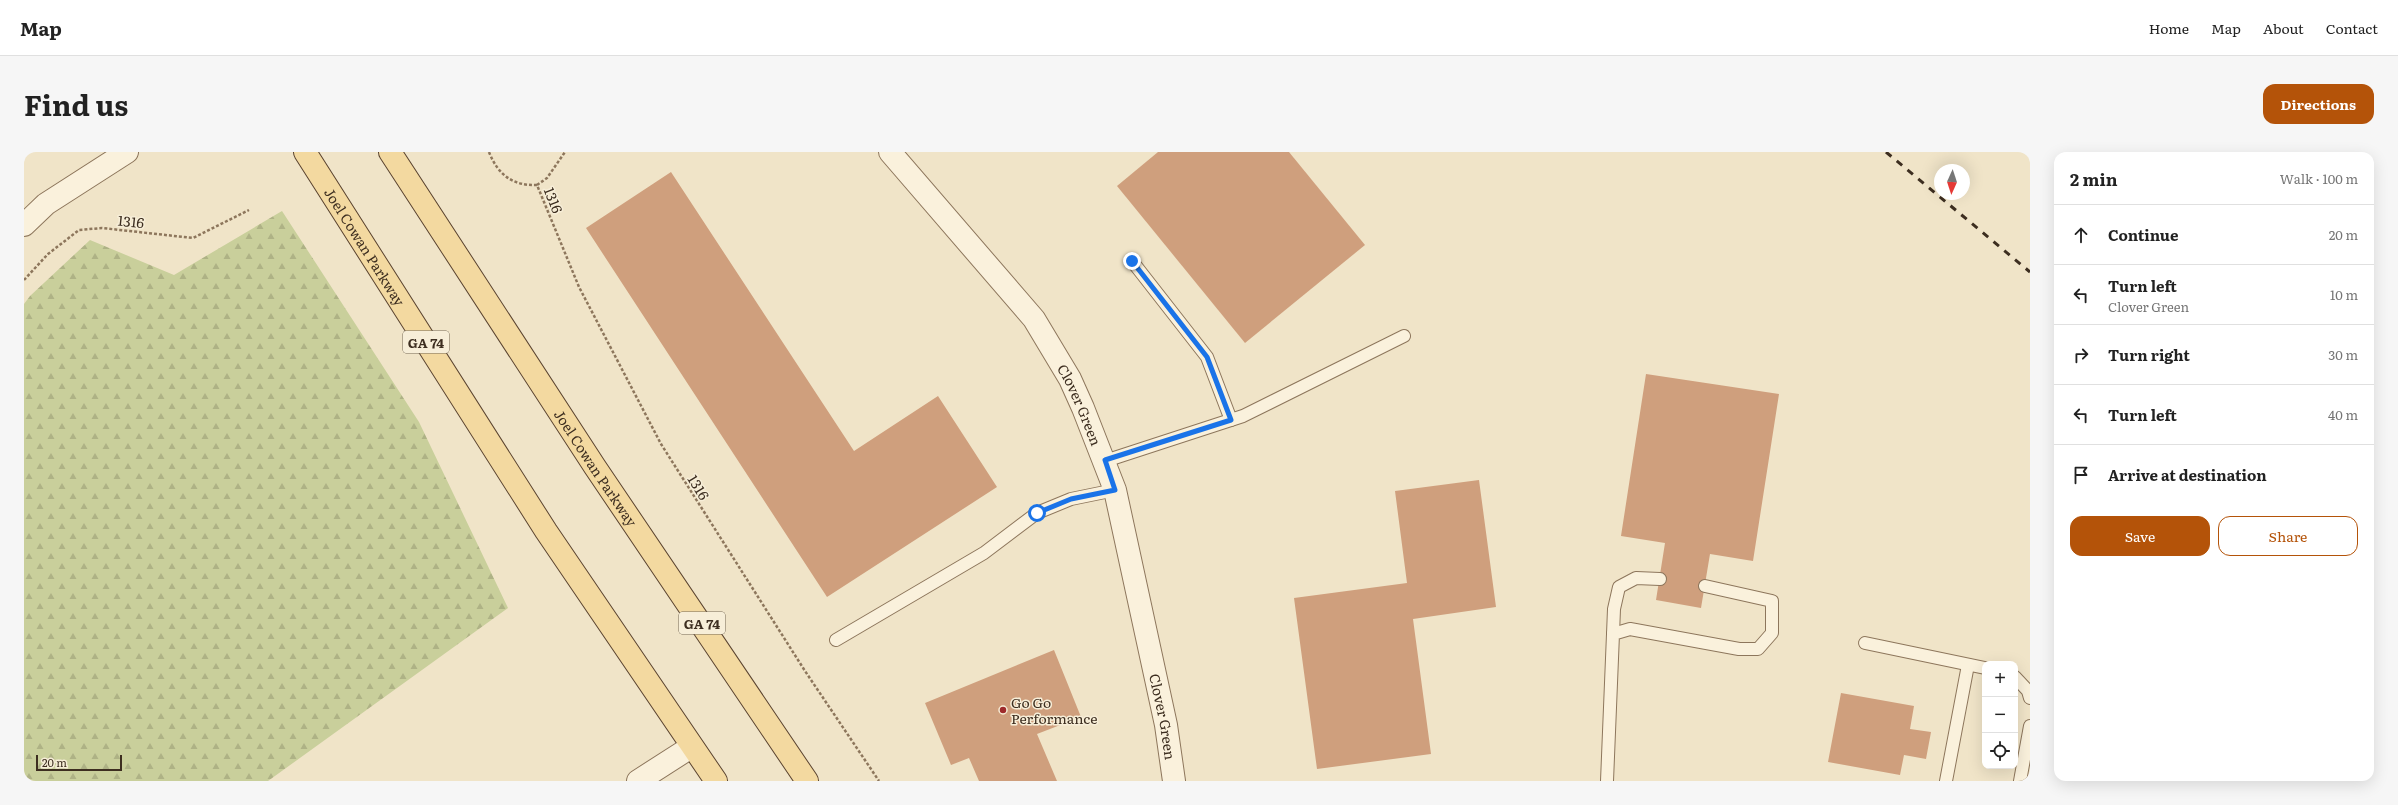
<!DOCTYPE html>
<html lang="en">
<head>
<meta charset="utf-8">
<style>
  :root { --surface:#fff; --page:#f6f6f6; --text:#222; --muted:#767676; --line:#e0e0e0; --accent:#b45309 }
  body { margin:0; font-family:Literata,serif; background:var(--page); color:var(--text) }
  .controls { position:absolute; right:12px; bottom:12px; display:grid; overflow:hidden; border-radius:8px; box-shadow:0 4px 16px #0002 }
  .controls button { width:36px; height:36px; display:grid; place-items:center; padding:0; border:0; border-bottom:1px solid var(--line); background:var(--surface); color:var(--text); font:20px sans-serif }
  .compass { position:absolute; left:1910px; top:12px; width:36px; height:36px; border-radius:50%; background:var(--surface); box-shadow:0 4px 16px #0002; rotate:183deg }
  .scale { position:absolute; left:12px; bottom:10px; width:86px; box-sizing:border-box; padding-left:4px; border:2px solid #3d2e20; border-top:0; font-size:11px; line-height:14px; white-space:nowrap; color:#3d2e20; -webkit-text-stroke:3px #f7eed8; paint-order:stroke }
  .stop { position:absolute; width:12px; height:12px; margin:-9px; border:3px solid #1a73e8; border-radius:50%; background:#fff }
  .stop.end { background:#1a73e8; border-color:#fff; box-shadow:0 1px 4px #0008 }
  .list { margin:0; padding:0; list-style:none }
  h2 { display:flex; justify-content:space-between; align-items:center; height:52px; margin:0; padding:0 16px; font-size:17px }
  h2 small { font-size:13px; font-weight:400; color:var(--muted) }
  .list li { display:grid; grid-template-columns:26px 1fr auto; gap:12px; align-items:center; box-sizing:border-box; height:60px; padding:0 16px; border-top:1px solid var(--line) }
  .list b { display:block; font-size:15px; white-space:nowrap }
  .list p { margin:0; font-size:13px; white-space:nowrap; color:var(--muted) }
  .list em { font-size:13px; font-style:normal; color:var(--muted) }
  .actions { display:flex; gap:8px; padding:12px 16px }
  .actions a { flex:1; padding:9px 0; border:1px solid var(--accent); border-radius:12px; text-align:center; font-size:14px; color:var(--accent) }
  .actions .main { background:var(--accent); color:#fff }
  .icon { flex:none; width:22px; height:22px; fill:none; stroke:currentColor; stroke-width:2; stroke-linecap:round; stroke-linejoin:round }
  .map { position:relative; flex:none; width:2006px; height:629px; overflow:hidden; border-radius:12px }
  header { display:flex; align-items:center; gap:24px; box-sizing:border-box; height:56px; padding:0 20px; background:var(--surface); border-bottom:1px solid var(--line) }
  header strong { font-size:19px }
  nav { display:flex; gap:22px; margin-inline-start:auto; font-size:14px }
  .intro { display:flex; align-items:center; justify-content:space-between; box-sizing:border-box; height:96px; padding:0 24px }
  h1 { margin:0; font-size:28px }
  .button { padding:10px 18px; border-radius:12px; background:var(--accent); color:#fff; font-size:14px; font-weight:700 }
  main { display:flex; gap:24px; padding:0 24px }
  aside { flex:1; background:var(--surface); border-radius:12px; box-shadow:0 4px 16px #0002 }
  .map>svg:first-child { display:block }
  .forest { fill:url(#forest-firs) }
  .building { fill:#cf9f7d }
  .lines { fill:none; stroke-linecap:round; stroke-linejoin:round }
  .lane-casing { stroke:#8d765c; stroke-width:14 }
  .street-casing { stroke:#8d765c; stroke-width:24 }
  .primary-casing { stroke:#5b4430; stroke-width:24 }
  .path { stroke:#8d765c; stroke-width:2.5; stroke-dasharray:3 2; stroke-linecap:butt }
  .lane { stroke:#faf1dc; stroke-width:12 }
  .street { stroke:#faf1dc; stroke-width:22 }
  .primary { stroke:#f3d9a0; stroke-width:22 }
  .rail { stroke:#3d2e20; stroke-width:3; stroke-dasharray:7 7; stroke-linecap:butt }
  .route { stroke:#1a73e8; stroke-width:5 }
  .poi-dot { fill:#9e2a2b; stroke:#f7eed8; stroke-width:1.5 }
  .labels { text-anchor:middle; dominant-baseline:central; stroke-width:3; stroke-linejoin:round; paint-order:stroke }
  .shield { fill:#f7eed8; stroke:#756857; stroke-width:1 }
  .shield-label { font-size:13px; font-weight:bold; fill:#3d2e20 }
  .street-label { font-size:14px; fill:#3d2e20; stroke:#f7eed8 }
  .poi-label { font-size:14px; fill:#3d2e20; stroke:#f7eed8; text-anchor:start }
</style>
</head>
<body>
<header>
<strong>Map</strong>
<nav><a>Home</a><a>Map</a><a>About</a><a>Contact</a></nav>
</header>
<div class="intro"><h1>Find us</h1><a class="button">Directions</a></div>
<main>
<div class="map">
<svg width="2006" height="629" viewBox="0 0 2006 629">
  <defs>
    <pattern id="forest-firs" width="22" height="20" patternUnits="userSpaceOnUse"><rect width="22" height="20" fill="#c9cf9b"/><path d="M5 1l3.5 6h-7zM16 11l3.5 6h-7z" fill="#aeb285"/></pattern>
  </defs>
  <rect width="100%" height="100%" fill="#f0e4c8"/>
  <polygon class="forest" points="258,59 395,270 484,456 244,629 0,629 0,152 6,144 66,88 150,123"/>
  <g class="building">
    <polygon points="1134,0 1265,0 1341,93 1221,191 1093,34"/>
    <polygon points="647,20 830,299 914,244 973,335 803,445 562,76"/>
    <polygon points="1622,222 1755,242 1729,409 1686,402 1677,456 1632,448 1641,391 1597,384"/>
    <polygon points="1455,328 1472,455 1389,467 1407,602 1293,617 1270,446 1383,431 1371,339"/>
    <polygon points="1030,498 1057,565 1013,582 1033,629 955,629 945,606 927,613 901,551"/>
    <polygon points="1817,541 1890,554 1886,577 1907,580 1902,607 1880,603 1876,623 1804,610"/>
  </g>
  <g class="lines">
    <defs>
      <g id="lane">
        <polyline points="1108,109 1183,205 1207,268"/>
        <polyline points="1081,309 1219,264 1380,184"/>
        <polyline points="1589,482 1590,457 1595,435 1612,426 1636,427"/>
        <polyline points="812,488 960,401 1013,361 1047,347 1091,338"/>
        <polyline points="1841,491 1961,516"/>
        <polyline points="1991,525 2004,539 2006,546"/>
        <polyline points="1583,629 1589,482 1606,477 1715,497 1734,497 1748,481 1748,449 1681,434"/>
        <polyline points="1922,629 1944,513"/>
        <polyline points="1996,629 2006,574"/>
      </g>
      <g id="street">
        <path id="s1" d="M866,0L1010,167L1046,227L1059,256L1091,338L1142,573L1150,629"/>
        <polyline points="0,73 22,52 103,0"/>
        <polyline points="614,629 667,595"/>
      </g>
      <g id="primary">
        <path id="s2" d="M281,0L522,379L692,629"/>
        <path id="s3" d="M366,0L571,315L783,629"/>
      </g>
    </defs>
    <use href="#lane" class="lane-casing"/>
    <use href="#street" class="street-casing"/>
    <use href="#primary" class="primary-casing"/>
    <g class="path">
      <path d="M465,0C474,23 489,34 513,33L555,135L637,292L781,519L855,629"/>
      <polyline points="513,33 523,26 541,0"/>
      <polyline points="0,128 24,102 55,78 78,76 169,86 225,58"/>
    </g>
    <use href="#lane" class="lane"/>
    <use href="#street" class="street"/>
    <use href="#primary" class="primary"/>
    <polyline class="rail" points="1862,0 2006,120"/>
  </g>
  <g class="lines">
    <polyline class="route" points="1013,361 1047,347 1091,338 1081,308 1207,268 1183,205 1108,109"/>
  </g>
  <circle class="poi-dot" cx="979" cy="558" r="4"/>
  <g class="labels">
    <g class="shield">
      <rect x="379" y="179" width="46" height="22" rx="3"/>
      <rect x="655" y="460" width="46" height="22" rx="3"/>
    </g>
    <g class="shield-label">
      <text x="402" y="190">GA 74</text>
      <text x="678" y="471">GA 74</text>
    </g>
    <g class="street-label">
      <text transform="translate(530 48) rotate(68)">1316</text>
      <text transform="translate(107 69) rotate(6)">1316</text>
      <text stroke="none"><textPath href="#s2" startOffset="112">Joel Cowan Parkway</textPath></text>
      <text stroke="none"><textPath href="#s1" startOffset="318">Clover Green</textPath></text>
      <text stroke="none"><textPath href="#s3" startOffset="377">Joel Cowan Parkway</textPath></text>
      <text transform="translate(675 335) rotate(58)">1316</text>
      <text stroke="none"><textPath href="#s1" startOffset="642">Clover Green</textPath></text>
    </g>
    <g class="poi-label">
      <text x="987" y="550">Go Go<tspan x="987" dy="16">Performance</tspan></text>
    </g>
  </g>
</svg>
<div class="controls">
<button>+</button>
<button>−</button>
<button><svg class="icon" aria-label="locate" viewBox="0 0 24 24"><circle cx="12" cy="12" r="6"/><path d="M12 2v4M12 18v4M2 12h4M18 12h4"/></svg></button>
</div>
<svg class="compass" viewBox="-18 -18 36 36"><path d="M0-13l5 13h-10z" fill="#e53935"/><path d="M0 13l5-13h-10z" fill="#767676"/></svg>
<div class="scale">20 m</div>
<div class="stop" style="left:1013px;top:361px"></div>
<div class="stop end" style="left:1108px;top:109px"></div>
</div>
<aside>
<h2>2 min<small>Walk · 100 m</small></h2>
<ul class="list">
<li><svg class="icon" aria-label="ahead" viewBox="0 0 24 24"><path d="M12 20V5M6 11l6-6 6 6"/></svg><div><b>Continue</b></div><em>20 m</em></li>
<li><svg class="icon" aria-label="left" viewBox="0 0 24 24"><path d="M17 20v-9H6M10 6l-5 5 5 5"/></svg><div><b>Turn left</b><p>Clover Green</p></div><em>10 m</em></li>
<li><svg class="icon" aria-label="right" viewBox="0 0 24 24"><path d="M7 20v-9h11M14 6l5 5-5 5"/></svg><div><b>Turn right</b></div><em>30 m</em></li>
<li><svg class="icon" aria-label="left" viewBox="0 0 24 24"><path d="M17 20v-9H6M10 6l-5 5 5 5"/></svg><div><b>Turn left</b></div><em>40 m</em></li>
<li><svg class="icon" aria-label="arrive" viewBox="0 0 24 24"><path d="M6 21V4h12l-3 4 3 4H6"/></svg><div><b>Arrive at destination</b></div></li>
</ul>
<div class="actions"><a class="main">Save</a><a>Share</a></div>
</aside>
</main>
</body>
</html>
